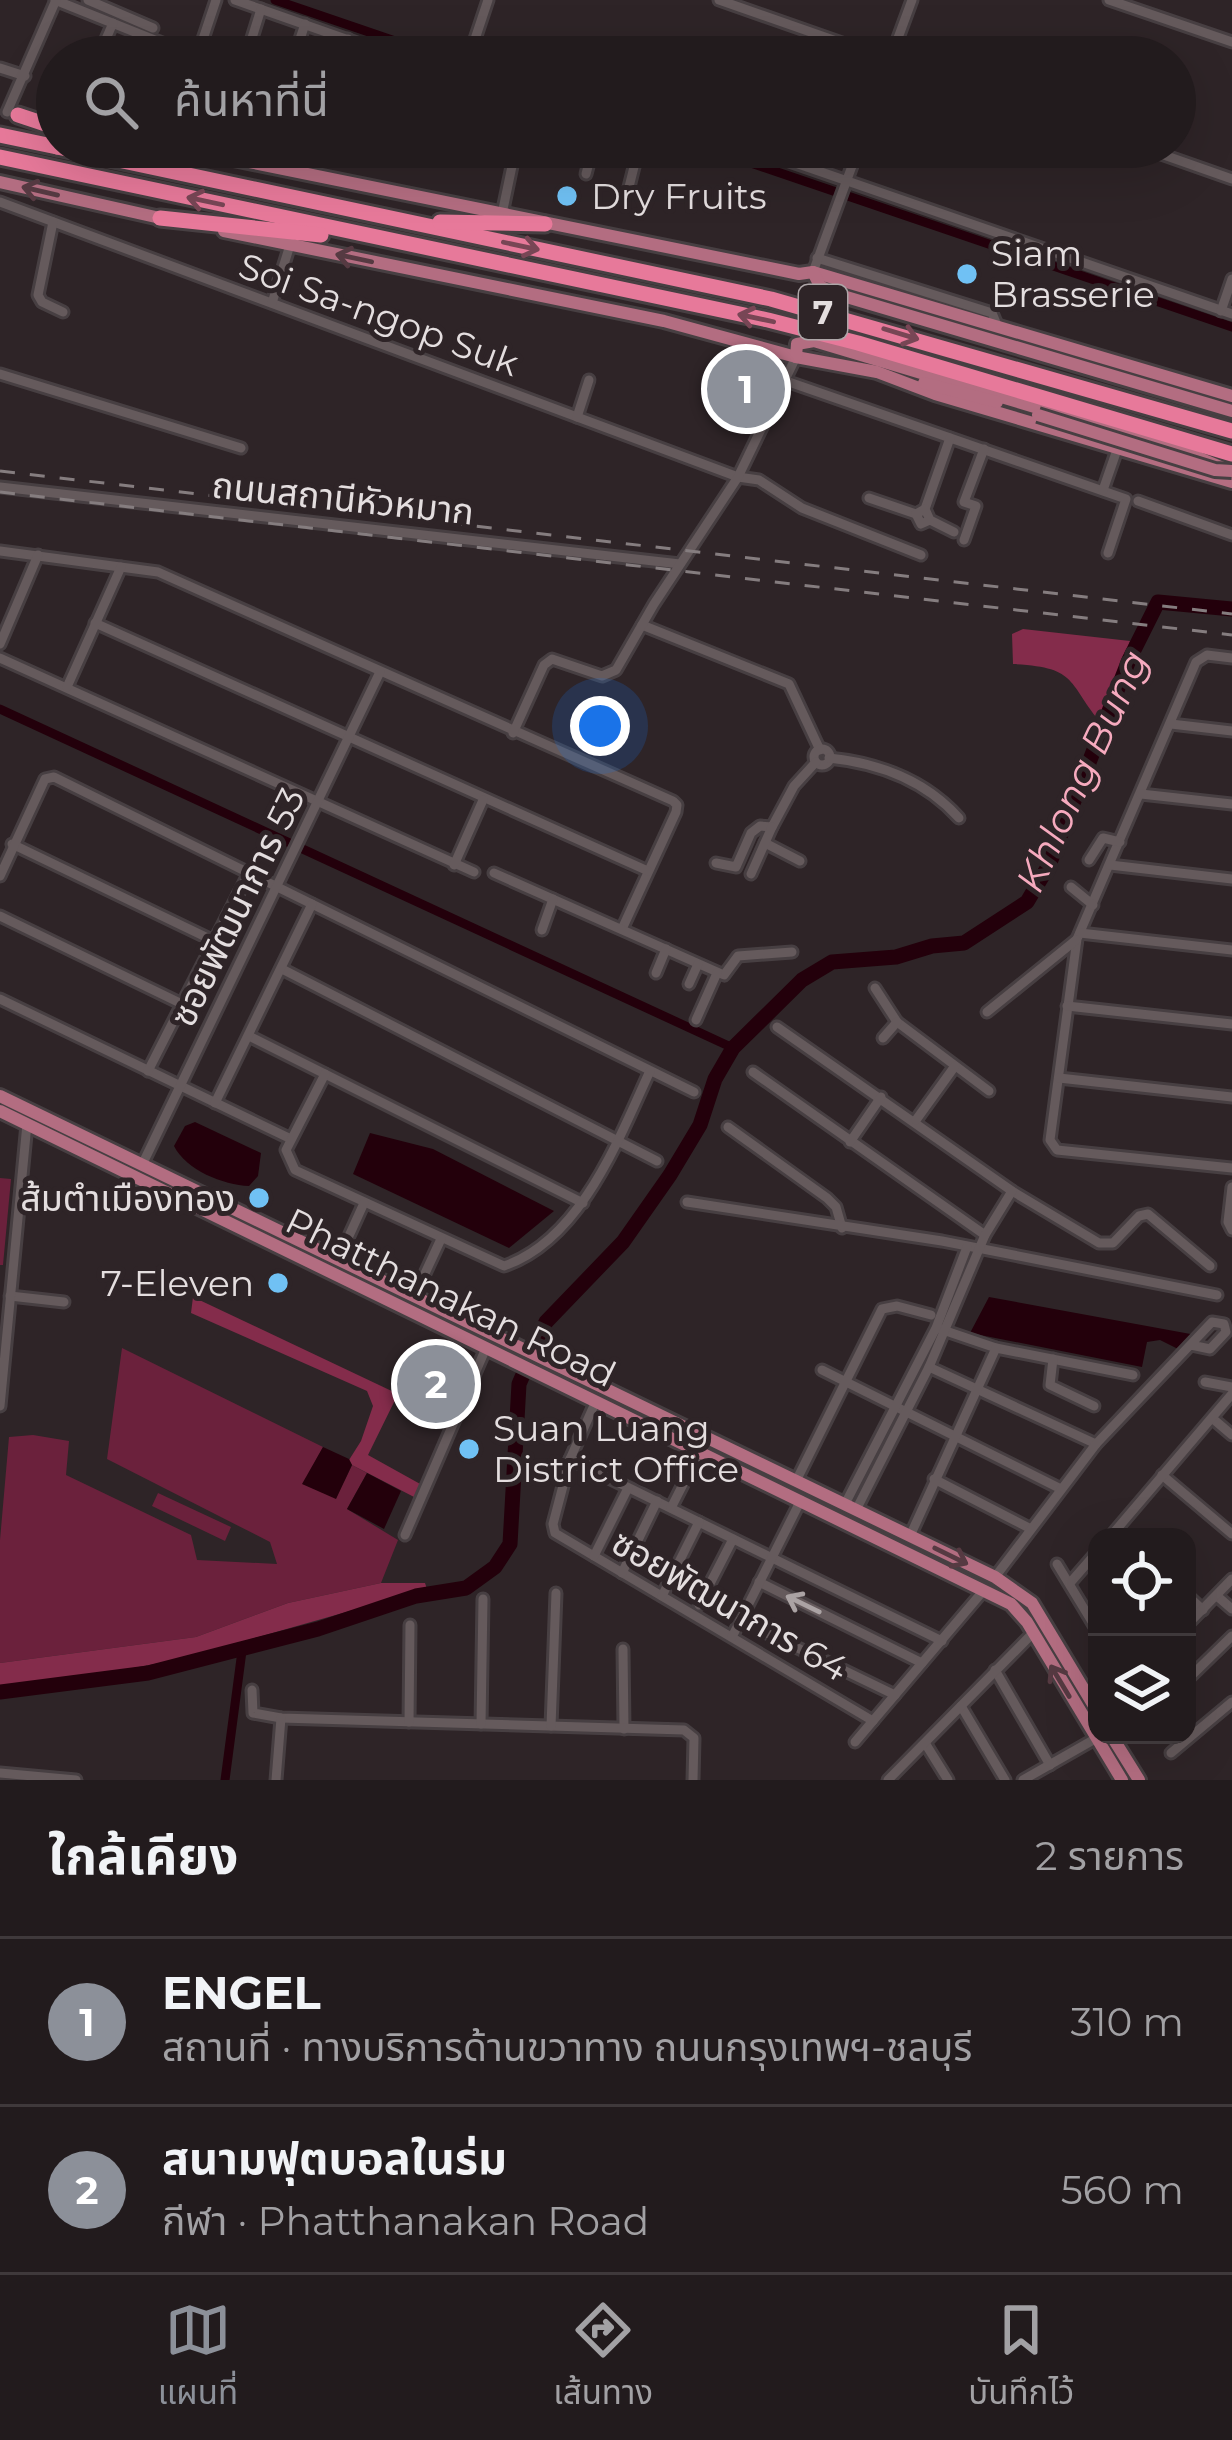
<!DOCTYPE html>
<html lang="th">
<head>
<meta charset="utf-8">
<style>
  :root { --surface:#221b1d; --page:#2e282a; --text:#f1f3f6; --muted:#a2a1a4; --line:#3f393b; --accent:#8c9099 }
  body { margin:0; font-family:Montserrat,"Noto Sans Thai",sans-serif; background:var(--page); color:var(--text) }
  .controls { position:absolute; right:36px; bottom:36px; display:grid; overflow:hidden; border-radius:24px; box-shadow:0 12px 48px #0002 }
  .controls button { width:108px; height:108px; display:grid; place-items:center; padding:0; border:0; border-bottom:3px solid var(--line); background:var(--surface); color:var(--text); font:60px sans-serif }
  .you { position:absolute; left:600px; top:726px; width:42px; height:42px; margin:-30px; border:9px solid #fff; border-radius:50%; background:#1a73e8; box-shadow:0 0 0 18px #1a73e833 }
  .badge { display:grid; place-items:center; width:78px; height:78px; border-radius:50%; background:var(--accent); color:#fff; font-size:39px; font-weight:700 }
  .pin { position:absolute; translate:-50% -50%; border:6px solid #fff; box-shadow:0 3px 12px #0006 }
  .list { margin:0; padding:0; list-style:none }
  h2 { display:flex; justify-content:space-between; align-items:center; height:156px; margin:0; padding:0 48px; font-size:51px }
  h2 small { font-size:39px; font-weight:400; color:var(--muted) }
  .list li { display:grid; grid-template-columns:78px 1fr auto; gap:36px; align-items:center; box-sizing:border-box; height:168px; padding:0 48px; border-top:3px solid var(--line) }
  .list b { display:block; font-size:45px; white-space:nowrap }
  .list p { margin:0; font-size:39px; white-space:nowrap; color:var(--muted) }
  .list em { font-size:39px; font-style:normal; color:var(--muted) }
  .icon { flex:none; width:66px; height:66px; fill:none; stroke:currentColor; stroke-width:2; stroke-linecap:round; stroke-linejoin:round }
  .map { position:relative; flex:none; width:1232px; height:1780px; overflow:hidden }
  .search { position:absolute; background:var(--surface); box-shadow:0 12px 48px #0002; left:36px; right:36px; top:36px; height:132px; display:flex; align-items:center; gap:30px; box-sizing:border-box; padding:0 42px; border-radius:66px; color:var(--muted); font-size:45px }
  .sheet { height:492px; background:var(--surface) }
  nav { display:flex; justify-content:space-around; align-items:center; box-sizing:border-box; height:168px; border-top:3px solid var(--line); background:var(--surface); font-size:33px; color:var(--muted) }
  nav a { display:grid; justify-items:center; gap:6px }
  nav .on { color:var(--accent) }
  .map>svg:first-child { display:block }
  .green { fill:#6b213c }
  .forest { fill:#842c4b }
  .water { fill:#23000b }
  .lines { fill:none; stroke-linecap:round; stroke-linejoin:round }
  .canal { stroke:#23000b; stroke-width:9 }
  .river { stroke:#23000b; stroke-width:15 }
  .minor-casing { stroke:#473f42; stroke-width:15 }
  .major-casing { stroke:#473f42; stroke-width:18 }
  .highway-casing { stroke:#473f42; stroke-width:21 }
  .minor { stroke:#655a5c; stroke-width:9 }
  .major { stroke:#b36d81; stroke-width:12 }
  .highway { stroke:#e7799a; stroke-width:15 }
  .rail { stroke:#857d7f; stroke-width:3; stroke-dasharray:15 15; stroke-linecap:butt }
  .major-bridge-casing { stroke:#473f42; stroke-width:18; stroke-linecap:butt }
  .major-bridge { stroke:#b36d81; stroke-width:12 }
  .oneway { stroke:#563a42 }
  .oneway2 { stroke:#784655 }
  .oneway3 { stroke:#aba3a4 }
  .poi-dot { fill:#70c1f4; stroke:#2e2427; stroke-width:4.5 }
  .labels { text-anchor:middle; dominant-baseline:central; stroke-width:10; stroke-linejoin:round; paint-order:stroke }
  .shield { fill:#2e2427; stroke:#ada6a8; stroke-width:3 }
  .shield-label { font-size:33px; font-weight:bold; fill:#e4dedf }
  .poi-label { font-size:36px; fill:#e4dedf; stroke:#2e2427; text-anchor:start }
  .street-label { font-size:36px; fill:#e4dedf; stroke:#2e2427 }
  .water-label { font-size:39px; font-style:italic; fill:#f6aabe; stroke:#2e2427 }
</style>
</head>
<body>
<div class="map">
<svg width="1232" height="1780" viewBox="0 0 1232 1780">
  <rect width="100%" height="100%" fill="#2e2427"/>
  <g class="green">
    <polygon points="0,1178 11,1179 3,1265 0,1265"/>
    <polygon points="122,1348 323,1447 303,1484 336,1498 352,1465 367,1473 347,1509 398,1540 381,1583 288,1603 196,1637 0,1663 0,1540 9,1437 33,1435 69,1441 66,1475 191,1535 197,1560 277,1564 270,1542 107,1459"/>
    <polygon points="428,1352 466,1369 444,1416 406,1399"/>
    <polygon points="158,1493 231,1527 225,1541 152,1506"/>
  </g>
  <g class="forest">
    <path d="M1023,629L1130,641L1102,724C1067,683 1079,667 1013,664L1012,634Z"/>
    <polygon points="193,1297 398,1394 368,1455 422,1485 416,1498 352,1465 349,1460 361,1441 373,1406 367,1391 191,1313"/>
    <polygon points="381,1583 425,1583 427,1589 181,1659 91,1676 0,1687 0,1663 196,1637 288,1603"/>
  </g>
  <g class="water">
    <path d="M195,1122L261,1153L258,1176L249,1186C223,1185 186,1170 174,1146L185,1126Z"/>
    <polygon points="370,1133 433,1149 554,1211 509,1248 353,1174"/>
    <polygon points="989,1297 1196,1335 1180,1350 1160,1340 1147,1342 1142,1367 970,1333"/>
    <polygon points="323,1447 349,1459 352,1465 336,1499 302,1484"/>
    <polygon points="367,1473 401,1491 384,1529 347,1509"/>
  </g>
  <g class="lines">
    <g class="canal">
      <polyline points="275,0 442,57"/>
      <polyline points="704,147 1232,327"/>
      <polyline points="0,709 733,1048"/>
      <polyline points="225,1780 242,1651"/>
    </g>
    <polyline class="river" points="0,1692 148,1673 318,1629 416,1596 466,1588 495,1567 510,1544 519,1384 546,1322 623,1242 670,1175 700,1125 715,1079 733,1048 802,980 832,962 896,957 932,946 964,943 1027,902 1049,865 1129,660 1158,602 1232,609"/>
    <defs>
      <g id="minor">
        <polyline points="55,0 197,57 216,0"/>
        <polyline points="88,0 153,28"/>
        <polyline points="235,0 397,57"/>
        <polyline points="719,0 882,57"/>
        <polyline points="1109,0 1232,42"/>
        <polyline points="102,48 113,23"/>
        <polyline points="471,51 488,0"/>
        <polyline points="247,54 261,9"/>
        <polyline points="294,57 305,24"/>
        <polyline points="342,57 348,39"/>
        <polyline points="891,57 912,0"/>
        <polyline points="0,68 25,76"/>
        <polyline points="7,112 56,0"/>
        <polyline points="749,147 1232,314"/>
        <polyline points="1141,147 1232,179"/>
        <polyline points="586,174 593,147"/>
        <polyline points="628,191 639,147"/>
        <polyline points="0,202 738,477 759,480 802,508 921,555"/>
        <polyline points="502,214 516,147"/>
        <polyline points="53,222 38,295 42,302 63,312"/>
        <polyline points="817,258 992,313 997,325"/>
        <polyline points="813,272 859,147"/>
        <polyline points="272,303 290,245"/>
        <polyline points="1221,311 1232,279"/>
        <polyline points="0,374 241,448"/>
        <polyline points="786,381 1126,499 1108,553"/>
        <polyline points="577,417 589,380"/>
        <polyline points="0,487 680,564"/>
        <polyline points="1103,490 1118,447"/>
        <polyline points="869,498 916,514"/>
        <polyline points="1138,501 1232,535"/>
        <polyline points="925,509 950,438"/>
        <polyline points="930,520 925,509 916,514 921,524 930,520 954,532"/>
        <polyline points="964,540 976,506 964,502 984,449"/>
        <polyline points="0,551 158,572 673,801 677,805 676,812 622,929"/>
        <polyline points="95,623 648,871"/>
        <polyline points="642,625 789,684 820,750"/>
        <polyline points="0,644 38,555"/>
        <polyline points="0,658 474,872"/>
        <polyline points="1232,658 1207,655 1196,662 1077,939 1050,1140 1057,1150 1232,1168"/>
        <polyline points="67,687 121,567"/>
        <polyline points="1171,724 1232,731"/>
        <polyline points="513,733 544,665 552,659 602,676 616,670 654,604 738,477 796,357"/>
        <circle cx="822" cy="757" r="8"/>
        <path d="M829,758C879,763 925,780 959,818"/>
        <polyline points="1141,794 1232,804"/>
        <polyline points="765,843 800,861"/>
        <polyline points="12,844 212,940"/>
        <polyline points="1089,860 1103,838 1120,842"/>
        <polyline points="716,863 736,867 751,833 760,826 772,827 794,786 816,762"/>
        <polyline points="454,865 483,800"/>
        <polyline points="1110,865 1232,879"/>
        <polyline points="494,873 724,975 738,956 792,952"/>
        <polyline points="751,874 772,827"/>
        <polyline points="0,876 45,779 54,777 694,1092"/>
        <polyline points="1071,887 1093,905"/>
        <polyline points="0,916 180,1003"/>
        <polyline points="542,930 553,899"/>
        <polyline points="1080,933 1232,950"/>
        <polyline points="282,969 657,1161"/>
        <polyline points="656,973 666,949"/>
        <polyline points="689,984 698,964"/>
        <polyline points="875,988 897,1022 989,1091"/>
        <polyline points="0,999 291,1139"/>
        <polyline points="1067,1006 1232,1024"/>
        <polyline points="987,1012 1076,940"/>
        <polyline points="696,1020 717,973"/>
        <polyline points="777,1027 1012,1191 1099,1243 1113,1243 1139,1216 1148,1214 1210,1266"/>
        <polyline points="249,1036 583,1203"/>
        <polyline points="883,1038 897,1022"/>
        <polyline points="148,1071 249,873"/>
        <polyline points="753,1072 985,1235"/>
        <path d="M325,1074L286,1150L295,1170L504,1266C581,1240 619,1138 650,1071"/>
        <polyline points="1059,1078 1232,1097"/>
        <polyline points="215,1103 312,904"/>
        <polyline points="916,1120 955,1066"/>
        <polyline points="728,1127 827,1198 836,1207 842,1228"/>
        <polyline points="850,1142 881,1097"/>
        <polyline points="142,1165 380,672"/>
        <polyline points="1232,1187 1228,1222 1232,1230"/>
        <polyline points="687,1202 942,1241 1217,1295"/>
        <polyline points="338,1260 364,1203"/>
        <polyline points="10,1296 64,1302"/>
        <polyline points="414,1297 441,1239"/>
        <polyline points="940,1329 996,1348 1133,1375"/>
        <polyline points="1053,1359 1050,1385 1094,1406"/>
        <polyline points="929,1367 1096,1444"/>
        <polyline points="822,1370 1061,1489"/>
        <polyline points="1205,1382 1232,1387"/>
        <polyline points="596,1401 570,1459 553,1524 555,1533 873,1721"/>
        <polyline points="0,1406 27,1124"/>
        <polyline points="1212,1418 1232,1435"/>
        <polyline points="570,1459 942,1641"/>
        <polyline points="1162,1475 1232,1534"/>
        <polyline points="934,1479 1031,1529"/>
        <polyline points="796,1481 882,1309 897,1306 931,1315"/>
        <polyline points="845,1504 936,1328 967,1247"/>
        <polyline points="671,1508 700,1451"/>
        <polyline points="856,1510 929,1367 985,1235 1012,1191"/>
        <polyline points="405,1535 486,1348"/>
        <polyline points="910,1536 996,1348"/>
        <polyline points="1110,1537 1232,1394"/>
        <polyline points="594,1556 628,1488"/>
        <polyline points="1057,1564 1097,1630"/>
        <polyline points="622,1573 657,1501"/>
        <polyline points="995,1577 1096,1444 1212,1322 1224,1324 1226,1332 1210,1349 1191,1345"/>
        <polyline points="759,1582 922,1663"/>
        <polyline points="1070,1583 1097,1552"/>
        <polyline points="1187,1595 1203,1610"/>
        <polyline points="662,1596 699,1522"/>
        <polyline points="1217,1596 1232,1609"/>
        <polyline points="699,1605 733,1539"/>
        <polyline points="740,1620 895,1695"/>
        <polyline points="1187,1625 1232,1579"/>
        <polyline points="732,1637 801,1500"/>
        <polyline points="623,1649 624,1729"/>
        <polyline points="995,1670 1050,1765"/>
        <polyline points="1187,1680 1232,1636"/>
        <polyline points="252,1690 253,1713 281,1718 684,1730 694,1738 693,1780"/>
        <polyline points="961,1706 1005,1780"/>
        <polyline points="409,1722 410,1625"/>
        <polyline points="481,1724 483,1599"/>
        <polyline points="551,1726 556,1593"/>
        <polyline points="855,1742 984,1590"/>
        <polyline points="925,1743 948,1780"/>
        <polyline points="1171,1753 1232,1702"/>
        <polyline points="0,1773 76,1780"/>
        <polyline points="276,1780 281,1718"/>
        <polyline points="888,1780 1033,1633"/>
        <polyline points="1023,1780 1102,1735"/>
      </g>
      <g id="major">
        <polyline points="175,147 799,274 813,272 1232,396"/>
        <polyline points="0,182 169,220"/>
        <polyline points="224,231 664,321 796,357 877,372 935,394 1232,482"/>
        <polyline points="813,272 820,286 833,293 1232,411"/>
        <polyline points="796,357 797,344 814,341 1185,452 1230,471"/>
        <polyline points="924,383 997,402"/>
        <polyline points="0,1096 995,1577 1032,1603 1097,1711"/>
        <polyline points="0,1111 1011,1604 1027,1622 1122,1780"/>
        <polyline points="1111,1735 1139,1780"/>
      </g>
      <g id="highway">
        <polyline points="18,115 57,128"/>
        <polyline points="0,135 57,147"/>
        <polyline points="57,147 771,299 1232,431"/>
        <polyline points="115,147 147,157"/>
        <polyline points="0,157 768,320 858,343 1232,454"/>
        <polyline points="160,218 321,235"/>
        <polyline points="440,222 545,224"/>
      </g>
    </defs>
    <use href="#minor" class="minor-casing"/>
    <use href="#major" class="major-casing"/>
    <use href="#highway" class="highway-casing"/>
    <use href="#minor" class="minor"/>
    <use href="#major" class="major"/>
    <use href="#highway" class="highway"/>
    <g class="rail">
      <polyline points="0,471 1232,614"/>
      <polyline points="0,492 1232,635"/>
    </g>
    <defs>
      <polyline id="major-bridge" points="1038,415 1215,470 1232,471"/>
    </defs>
    <use href="#major-bridge" class="major-bridge-casing"/>
    <use href="#major-bridge" class="major-bridge"/>
  </g>
  <defs><path id="oneway-shaft" d="M-6 0H5M1.5-3L5.5 0L1.5 3" fill="none" stroke-width="1.6" stroke-linecap="round" stroke-linejoin="round" transform="scale(3)"/></defs>
  <g class="oneway">
    <use href="#oneway-shaft" transform="translate(40 191) rotate(-167)"/>
    <use href="#oneway-shaft" transform="translate(354 258) rotate(-168)"/>
    <use href="#oneway-shaft" transform="translate(951 1556) rotate(26)"/>
    <use href="#oneway-shaft" transform="translate(1060 1681) rotate(-121)"/>
  </g>
  <g class="oneway2">
    <use href="#oneway-shaft" transform="translate(205 201) rotate(-168)"/>
    <use href="#oneway-shaft" transform="translate(521 246) rotate(12)"/>
    <use href="#oneway-shaft" transform="translate(756 318) rotate(-168)"/>
    <use href="#oneway-shaft" transform="translate(901 334) rotate(17)"/>
  </g>
  <use class="oneway3" href="#oneway-shaft" transform="translate(803 1604) rotate(-154)"/>
  <g class="poi-dot">
    <circle cx="567" cy="196" r="12"/>
    <circle cx="967" cy="274" r="12"/>
    <circle cx="259" cy="1198" r="12"/>
    <circle cx="278" cy="1283" r="12"/>
    <circle cx="469" cy="1449" r="12"/>
  </g>
  <g class="labels">
    <rect class="shield" x="799" y="285" width="48" height="54" rx="9"/>
    <g class="shield-label">
      <text x="823" y="312">7</text>
    </g>
    <g class="poi-label">
      <text x="591" y="196">Dry Fruits</text>
      <text x="991" y="253">Siam<tspan x="991" dy="41">Brasserie</tspan></text>
      <text x="235" y="1198" text-anchor="end">ส้มตำเมืองทอง</text>
      <text x="254" y="1283" text-anchor="end">7-Eleven</text>
      <text x="493" y="1428">Suan Luang<tspan x="493" dy="41">District Office</tspan></text>
    </g>
    <g class="street-label">
      <text transform="translate(379 314) rotate(20)">Soi Sa-ngop Suk</text>
      <text transform="translate(343 498) rotate(6)">ถนนสถานีหัวหมาก</text>
      <text transform="translate(237 907) rotate(-64)">ซอยพัฒนาการ 53</text>
      <text transform="translate(451 1297) rotate(26)">Phatthanakan Road</text>
      <text transform="translate(730 1605) rotate(30)">ซอยพัฒนาการ 64</text>
    </g>
    <g class="water-label">
      <text transform="translate(1082 771) rotate(-65)">Khlong Bung</text>
    </g>
  </g>
</svg>
<div class="controls">
<button><svg class="icon" aria-label="locate" viewBox="0 0 24 24"><circle cx="12" cy="12" r="6"/><path d="M12 2v4M12 18v4M2 12h4M18 12h4"/></svg></button>
<button><svg class="icon" aria-label="layers" viewBox="0 0 24 24"><path d="M12 4l9 5-9 5-9-5zM3 14l9 5 9-5"/></svg></button>
</div>
<div class="you"></div>
<div class="pin badge" style="left:746px;top:389px">1</div>
<div class="pin badge" style="left:436px;top:1384px">2</div>
<div class="search"><svg class="icon" aria-label="search" viewBox="0 0 24 24"><circle cx="10" cy="10" r="6"/><path d="M15 15l6 6"/></svg>ค้นหาที่นี่</div>
</div>
<section class="sheet">
<h2>ใกล้เคียง<small>2 รายการ</small></h2>
<ul class="list">
<li><span class="badge">1</span><div><b>ENGEL</b><p>สถานที่ · ทางบริการด้านขวาทาง ถนนกรุงเทพฯ-ชลบุรี</p></div><em>310 m</em></li>
<li><span class="badge">2</span><div><b>สนามฟุตบอลในร่ม</b><p>กีฬา · Phatthanakan Road</p></div><em>560 m</em></li>
</ul>
</section>
<nav>
<a class="on"><svg class="icon" aria-label="map" viewBox="0 0 24 24"><path d="M3 6l6-2 6 2 6-2v14l-6 2-6-2-6 2zM9 4v14M15 6v14"/></svg>แผนที่</a>
<a><svg class="icon" aria-label="directions" viewBox="0 0 24 24"><path d="M12 3l9 9-9 9-9-9zM9 14v-3h6M13 9l2 2-2 2"/></svg>เส้นทาง</a>
<a><svg class="icon" aria-label="saved" viewBox="0 0 24 24"><path d="M7 4h10v16l-5-4-5 4z"/></svg>บันทึกไว้</a>
</nav>
</body>
</html>
